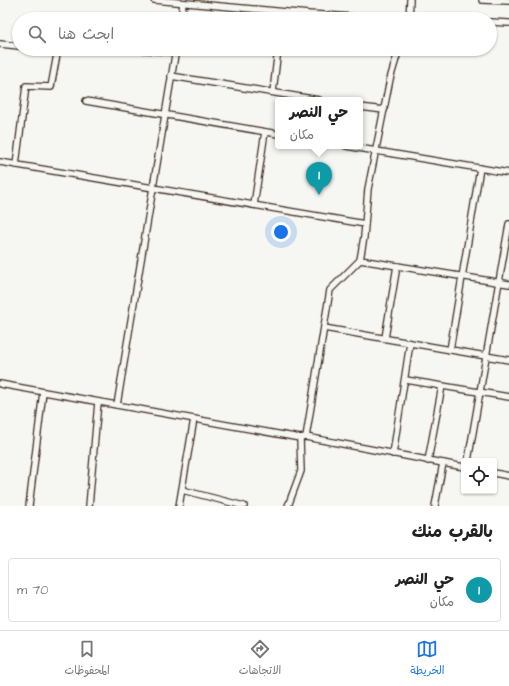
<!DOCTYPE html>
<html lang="ar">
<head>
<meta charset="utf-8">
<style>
  :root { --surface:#fff; --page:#f2f2f2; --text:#222; --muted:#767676; --line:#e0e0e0; --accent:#1a73e8 }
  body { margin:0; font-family:"Architects Daughter","Playpen Sans Arabic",sans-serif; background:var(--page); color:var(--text); direction:rtl }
  .controls { position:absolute; right:12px; bottom:12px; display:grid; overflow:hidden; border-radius:4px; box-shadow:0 1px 3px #0004 }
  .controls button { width:36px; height:36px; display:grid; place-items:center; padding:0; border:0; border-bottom:1px solid var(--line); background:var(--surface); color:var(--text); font:20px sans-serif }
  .you { position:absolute; left:281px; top:232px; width:14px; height:14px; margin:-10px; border:3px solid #fff; border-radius:50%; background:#1a73e8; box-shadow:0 0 0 6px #1a73e833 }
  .badge { display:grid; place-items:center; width:26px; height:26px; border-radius:50%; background:var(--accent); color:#fff; font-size:13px; font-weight:700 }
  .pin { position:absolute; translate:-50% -33px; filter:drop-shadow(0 1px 2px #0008) }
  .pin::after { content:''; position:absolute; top:21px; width:14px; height:12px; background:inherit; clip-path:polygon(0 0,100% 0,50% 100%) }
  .popup { position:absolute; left:275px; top:97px; width:88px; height:52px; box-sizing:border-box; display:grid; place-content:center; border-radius:4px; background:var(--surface); filter:drop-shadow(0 1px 3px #0005); font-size:13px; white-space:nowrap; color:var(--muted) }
  .popup b { font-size:15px; color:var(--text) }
  .popup::after { content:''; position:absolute; left:50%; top:100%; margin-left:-8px; border:8px solid transparent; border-top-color:var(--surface) }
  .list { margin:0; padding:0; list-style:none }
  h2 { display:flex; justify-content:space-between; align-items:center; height:52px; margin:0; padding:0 16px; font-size:17px }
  h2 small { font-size:13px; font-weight:400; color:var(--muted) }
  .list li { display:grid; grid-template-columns:26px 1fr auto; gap:12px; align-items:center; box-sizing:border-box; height:64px; margin:0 8px 8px; padding:0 8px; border:1px solid var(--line); border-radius:4px }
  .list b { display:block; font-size:15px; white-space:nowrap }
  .list p { margin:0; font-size:13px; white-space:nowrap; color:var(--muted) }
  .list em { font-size:13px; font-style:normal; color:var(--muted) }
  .icon { flex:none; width:22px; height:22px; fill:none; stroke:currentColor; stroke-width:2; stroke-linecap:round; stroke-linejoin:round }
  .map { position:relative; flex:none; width:509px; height:506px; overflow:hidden; direction:ltr }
  .search { position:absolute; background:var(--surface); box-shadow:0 1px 3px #0004; left:12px; right:12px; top:12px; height:44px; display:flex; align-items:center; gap:10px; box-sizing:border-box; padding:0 14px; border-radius:22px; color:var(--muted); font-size:15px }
  .sheet { height:124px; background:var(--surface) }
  nav { display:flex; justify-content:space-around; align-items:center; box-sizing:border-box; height:56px; border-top:1px solid var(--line); background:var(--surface); font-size:11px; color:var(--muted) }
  nav a { display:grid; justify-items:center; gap:2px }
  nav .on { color:var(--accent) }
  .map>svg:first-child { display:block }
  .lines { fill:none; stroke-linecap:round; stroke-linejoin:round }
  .street-casing { stroke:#3b2a1e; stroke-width:8 }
  .street { stroke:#f6f6f2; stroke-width:5.5 }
</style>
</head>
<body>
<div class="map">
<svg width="509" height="506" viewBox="0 0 509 506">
  <rect width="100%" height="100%" fill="#f6f6f2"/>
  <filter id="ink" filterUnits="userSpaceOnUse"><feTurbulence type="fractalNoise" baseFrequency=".025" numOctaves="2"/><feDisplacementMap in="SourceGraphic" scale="8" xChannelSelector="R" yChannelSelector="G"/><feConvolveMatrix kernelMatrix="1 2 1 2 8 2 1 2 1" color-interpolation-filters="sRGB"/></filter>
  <g filter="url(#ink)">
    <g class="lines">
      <defs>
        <g id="street">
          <polyline points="154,0 309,14 385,19"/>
          <polyline points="482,0 509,1"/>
          <polyline points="181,19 183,3"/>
          <polyline points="282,19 283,12"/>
          <polyline points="409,19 410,0"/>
          <polyline points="490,22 509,23"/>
          <polyline points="0,44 19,46"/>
          <polyline points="136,49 175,52"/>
          <polyline points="171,76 319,100"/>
          <polyline points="273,92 278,49"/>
          <polyline points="86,101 278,134"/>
          <polyline points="360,107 384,110"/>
          <polyline points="346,146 509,173"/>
          <polyline points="0,162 365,224"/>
          <polyline points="16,165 26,86 51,87 58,49"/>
          <polyline points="254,205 265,132"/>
          <polyline points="360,260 509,284"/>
          <polyline points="324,328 509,360"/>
          <polyline points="385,338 397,266"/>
          <polyline points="450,350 480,168"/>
          <polyline points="406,380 509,397"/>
          <polyline points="0,384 300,438 306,437 464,467"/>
          <polyline points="117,405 176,49"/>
          <polyline points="306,437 330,290 360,260 364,237 368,189 390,79 399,49"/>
          <polyline points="393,454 410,343"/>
          <polyline points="428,461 442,386"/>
          <polyline points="468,461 509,224"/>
          <polyline points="494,473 509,476"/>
          <polyline points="182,490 244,506"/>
          <polyline points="29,506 43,392"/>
          <polyline points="89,506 98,402"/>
          <polyline points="179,506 194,419"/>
          <polyline points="288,506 301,471 300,438"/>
          <polyline points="435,506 443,463"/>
        </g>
      </defs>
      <use href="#street" class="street-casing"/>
      <use href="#street" class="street"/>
    </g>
  </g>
</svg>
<div class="controls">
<button><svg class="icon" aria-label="locate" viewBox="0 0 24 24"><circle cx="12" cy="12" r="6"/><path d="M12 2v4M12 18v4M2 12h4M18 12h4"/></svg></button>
</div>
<div class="you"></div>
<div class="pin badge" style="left:319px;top:195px;background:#0f9aa8">1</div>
<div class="popup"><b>حي النصر</b>مكان</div>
<div class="search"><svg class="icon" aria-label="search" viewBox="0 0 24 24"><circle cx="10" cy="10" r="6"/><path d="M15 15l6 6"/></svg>ابحث هنا</div>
</div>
<section class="sheet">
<h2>بالقرب منك<small></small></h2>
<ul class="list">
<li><span class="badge" style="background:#0f9aa8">1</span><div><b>حي النصر</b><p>مكان</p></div><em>70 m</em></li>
</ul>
</section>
<nav>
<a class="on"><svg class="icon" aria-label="map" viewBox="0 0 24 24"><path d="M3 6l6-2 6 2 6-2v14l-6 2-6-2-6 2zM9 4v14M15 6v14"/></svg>الخريطة</a>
<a><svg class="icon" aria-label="directions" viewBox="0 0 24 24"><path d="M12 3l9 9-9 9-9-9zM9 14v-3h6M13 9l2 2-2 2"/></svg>الاتجاهات</a>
<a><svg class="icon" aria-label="saved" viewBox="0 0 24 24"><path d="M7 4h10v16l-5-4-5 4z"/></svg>المحفوظات</a>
</nav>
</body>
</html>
